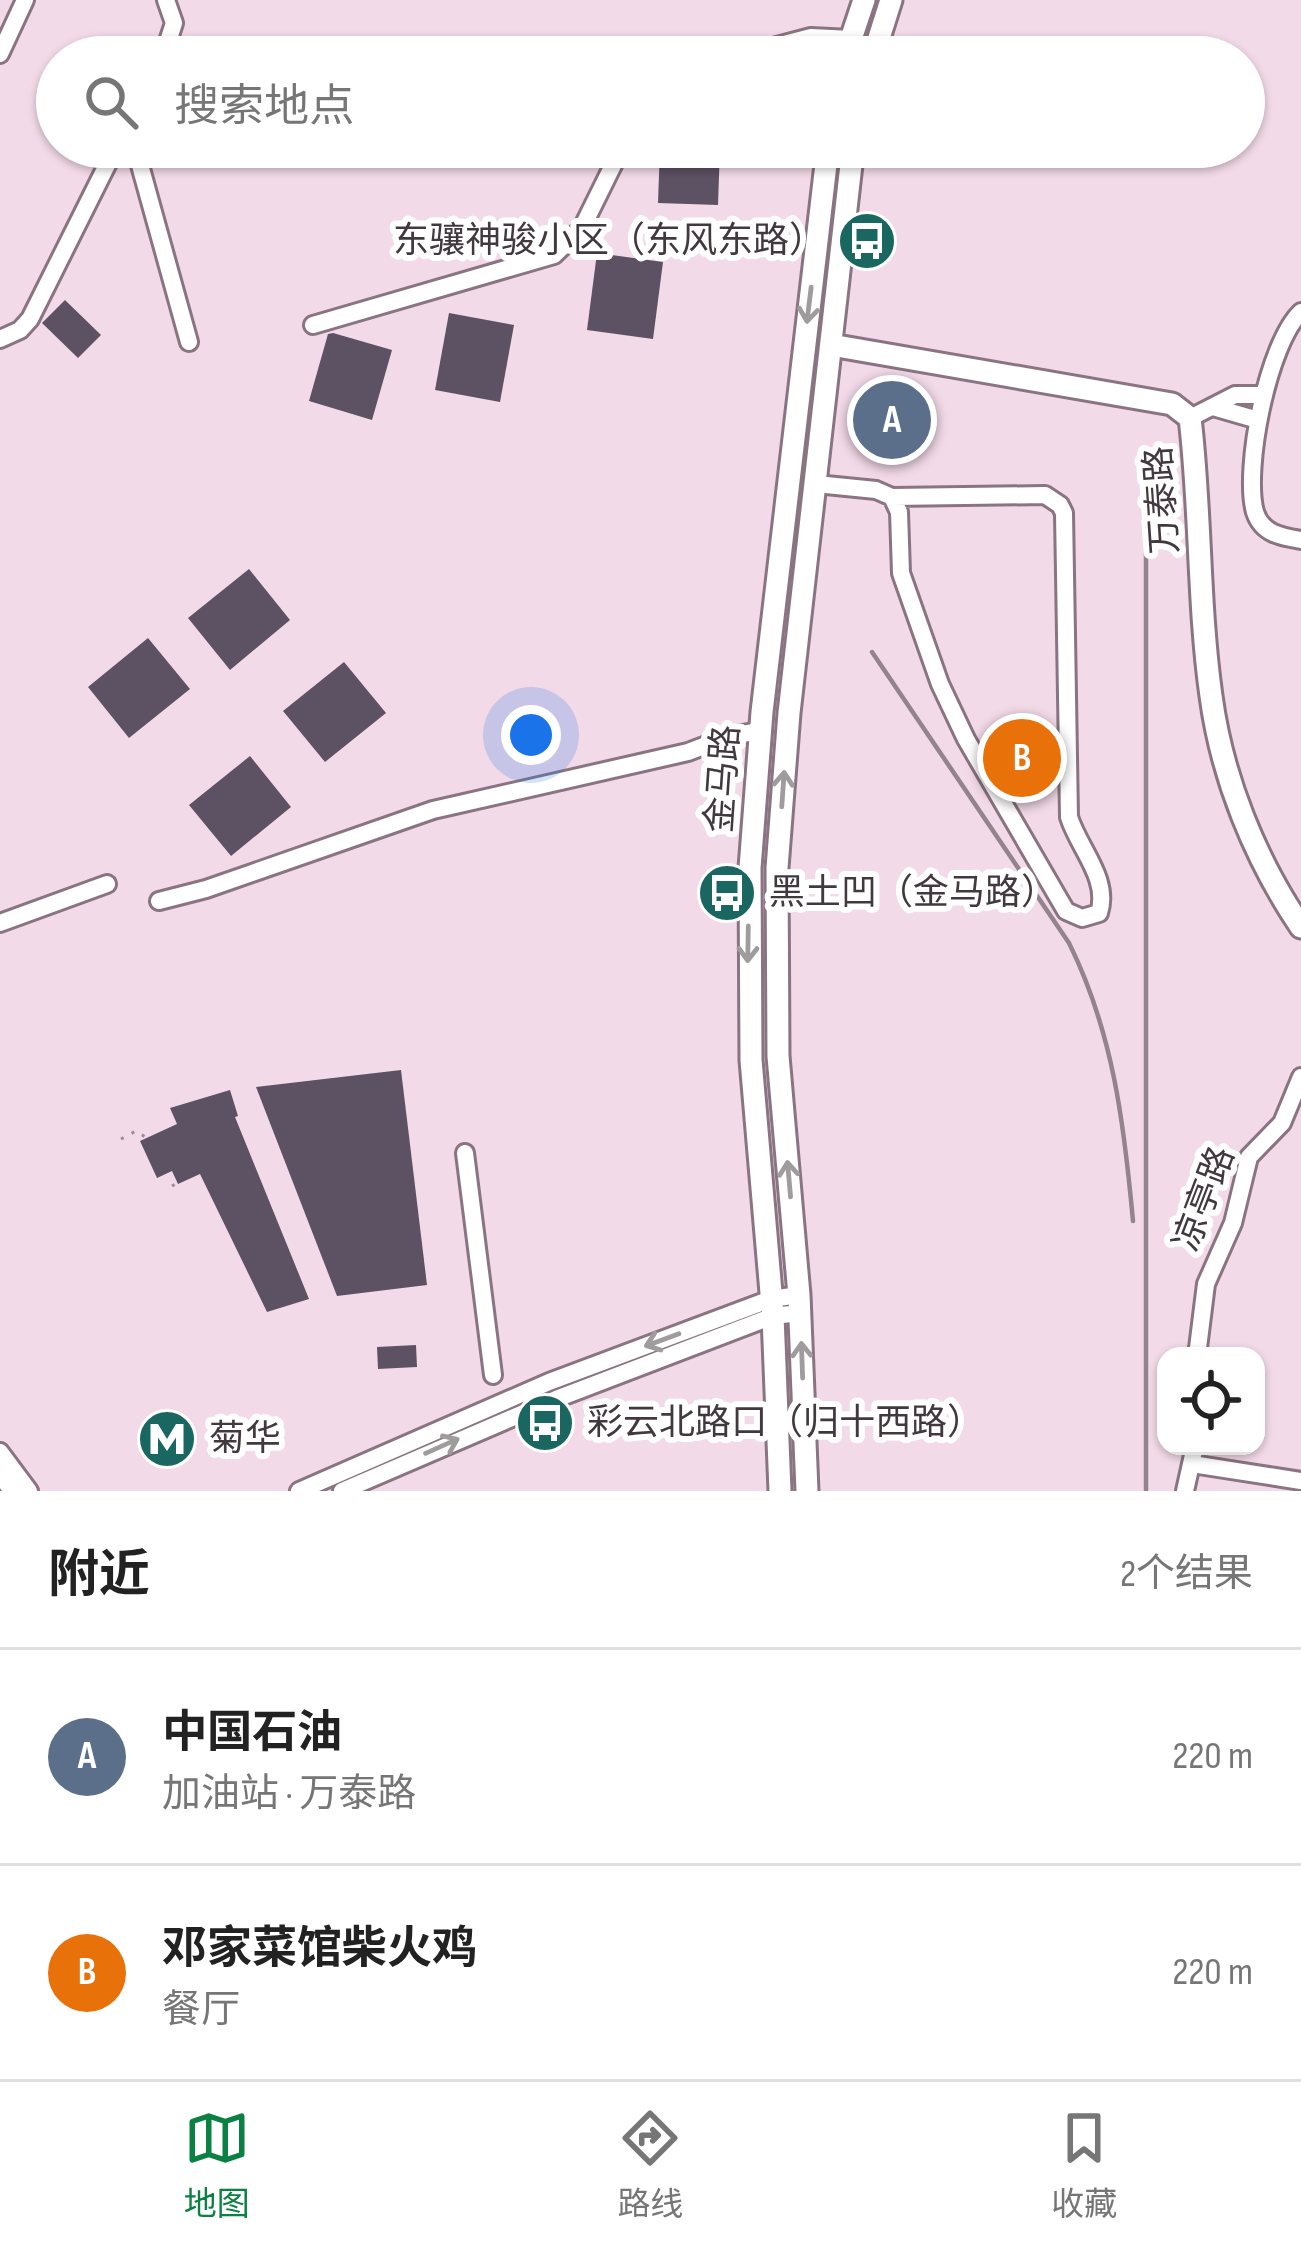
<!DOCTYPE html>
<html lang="zh">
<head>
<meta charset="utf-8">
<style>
  :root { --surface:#fff; --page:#f6f6f6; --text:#222; --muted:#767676; --line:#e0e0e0; --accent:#0b8043 }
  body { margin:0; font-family:"Sofia Sans Condensed","Noto Sans SC",sans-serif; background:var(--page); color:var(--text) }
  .controls { position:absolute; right:36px; bottom:36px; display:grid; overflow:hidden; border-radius:24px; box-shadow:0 3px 9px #0004 }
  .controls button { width:108px; height:108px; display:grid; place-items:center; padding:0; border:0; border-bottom:3px solid var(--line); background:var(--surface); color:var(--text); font:60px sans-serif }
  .you { position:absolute; left:531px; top:735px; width:42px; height:42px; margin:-30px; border:9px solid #fff; border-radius:50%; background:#1a73e8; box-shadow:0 0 0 18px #1a73e833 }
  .badge { display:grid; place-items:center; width:78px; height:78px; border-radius:50%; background:var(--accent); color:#fff; font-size:39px; font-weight:700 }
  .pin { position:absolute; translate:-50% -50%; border:6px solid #fff; box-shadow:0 3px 12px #0006 }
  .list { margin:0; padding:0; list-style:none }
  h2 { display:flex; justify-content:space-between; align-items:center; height:156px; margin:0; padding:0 48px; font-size:51px }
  h2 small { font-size:39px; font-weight:400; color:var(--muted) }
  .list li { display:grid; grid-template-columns:78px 1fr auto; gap:36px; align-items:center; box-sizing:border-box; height:216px; padding:0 48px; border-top:3px solid var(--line) }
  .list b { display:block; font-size:45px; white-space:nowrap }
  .list p { margin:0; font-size:39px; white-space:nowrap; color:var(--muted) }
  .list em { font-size:39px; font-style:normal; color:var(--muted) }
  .icon { flex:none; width:66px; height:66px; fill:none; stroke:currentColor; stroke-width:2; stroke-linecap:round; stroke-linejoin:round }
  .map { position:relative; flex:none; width:1301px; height:1491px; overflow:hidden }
  .search { position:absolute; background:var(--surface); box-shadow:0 3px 9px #0004; left:36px; right:36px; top:36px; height:132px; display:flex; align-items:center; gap:30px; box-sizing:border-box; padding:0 42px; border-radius:66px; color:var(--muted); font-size:45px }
  .sheet { height:588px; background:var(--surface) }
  nav { display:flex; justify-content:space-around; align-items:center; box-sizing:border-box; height:168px; border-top:3px solid var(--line); background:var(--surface); font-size:33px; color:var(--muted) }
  nav a { display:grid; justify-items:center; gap:6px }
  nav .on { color:var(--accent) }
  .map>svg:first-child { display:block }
  .building { fill:#5d5164 }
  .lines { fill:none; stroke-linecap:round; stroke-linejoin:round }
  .minor-casing { stroke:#8a7481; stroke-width:22 }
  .major-casing { stroke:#8a7481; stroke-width:27 }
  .highway-casing { stroke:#8a7481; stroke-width:30 }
  .path { stroke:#9c8b95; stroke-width:3; stroke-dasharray:3 9; stroke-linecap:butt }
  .minor { stroke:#fff; stroke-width:16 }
  .major { stroke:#fff; stroke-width:21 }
  .highway { stroke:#fff; stroke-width:24 }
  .rail { stroke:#93838c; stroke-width:4.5 }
  .oneway { stroke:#a09c9e }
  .labels { text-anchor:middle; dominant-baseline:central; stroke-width:12; stroke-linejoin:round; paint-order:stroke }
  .poi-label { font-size:36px; fill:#42393e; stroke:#fff; text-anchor:start }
  .street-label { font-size:36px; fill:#42393e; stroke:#fff }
</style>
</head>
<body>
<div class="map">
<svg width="1301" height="1491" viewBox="0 0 1301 1491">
  <rect width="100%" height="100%" fill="#f3dae8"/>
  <g class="building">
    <polygon points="660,147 720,147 718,205 658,203"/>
    <polygon points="597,253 663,262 653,339 587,330"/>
    <polygon points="65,300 101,335 78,358 42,323"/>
    <polygon points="449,313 514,325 500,402 435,390"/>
    <polygon points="333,333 392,350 372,420 309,401 328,334"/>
    <polygon points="870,394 920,399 915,447 864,441"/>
    <polygon points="249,569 290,620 230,670 188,618"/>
    <polygon points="148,638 190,689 129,738 88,687"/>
    <polygon points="344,662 386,713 325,762 283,711"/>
    <polygon points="250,756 291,807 231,856 189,805"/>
    <polygon points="401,1070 427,1285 337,1296 256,1087"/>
    <polygon points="230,1090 238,1116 235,1117 309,1299 267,1312 200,1174 178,1184 172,1171 157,1178 140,1141 177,1124 170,1108"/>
    <polygon points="416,1345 417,1367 378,1369 377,1347"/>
  </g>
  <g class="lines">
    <defs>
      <g id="minor">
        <polyline points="0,54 25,0"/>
        <polyline points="163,57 174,23 166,0"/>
        <polyline points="735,57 811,37 851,39"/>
        <polyline points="135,147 189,342"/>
        <polyline points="137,156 180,147"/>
        <path d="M1301,312C1268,343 1243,469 1255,512C1262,534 1282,537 1301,540"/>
        <polyline points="313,325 554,255 582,228 622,147"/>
        <polyline points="0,339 20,330 30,319 116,147"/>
        <polyline points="1213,407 1258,420"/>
        <polyline points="1190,418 1235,395 1263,395"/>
        <path d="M816,484L876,490L892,497L899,512L901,573L940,684L966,739L1066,911L1082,918L1099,913C1110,879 1079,849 1069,817L1064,513L1060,505L1045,495L892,497"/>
        <polyline points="159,901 206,889 433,810 688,752 730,736 760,731"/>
        <polyline points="0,923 107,884"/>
        <polyline points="465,1153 493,1375"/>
        <polyline points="1197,1356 1206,1284 1233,1223 1249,1157 1282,1123 1301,1077"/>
        <polyline points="0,1452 29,1491"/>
        <polyline points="1192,1464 1301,1481"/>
        <polyline points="299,1491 549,1382 771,1299 799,1295"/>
        <polyline points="342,1491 556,1399 773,1316 800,1313"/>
        <polyline points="1185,1491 1195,1446"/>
      </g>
      <g id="major">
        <polyline points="845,57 864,0"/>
        <polyline points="873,57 891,0"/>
        <path d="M831,345L1172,404L1190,418C1201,510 1198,604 1211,696C1222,778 1255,859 1301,927"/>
        <polyline points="780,1491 773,1316 751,1060 750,868 762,712 828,147"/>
        <polyline points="807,1491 799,1295 778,1056 777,868 789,713 853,147"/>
      </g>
      <polyline id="highway" points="0,1468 17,1491"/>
    </defs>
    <use href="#minor" class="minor-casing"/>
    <use href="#major" class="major-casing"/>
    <use href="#highway" class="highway-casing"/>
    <g class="path">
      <polyline points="121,1139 136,1131 147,1138"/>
      <polyline points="172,1186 177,1183"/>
    </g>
    <use href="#minor" class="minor"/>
    <use href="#major" class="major"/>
    <use href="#highway" class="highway"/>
    <g class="rail">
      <polyline points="1146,457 1146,1491"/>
      <path d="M872,652L1069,943C1113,1032 1124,1123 1133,1221"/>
    </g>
  </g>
  <defs><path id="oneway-shaft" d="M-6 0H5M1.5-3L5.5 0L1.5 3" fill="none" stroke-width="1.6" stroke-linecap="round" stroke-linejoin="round" transform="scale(3)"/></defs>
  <g class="oneway">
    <use href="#oneway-shaft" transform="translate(809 305) rotate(97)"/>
    <use href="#oneway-shaft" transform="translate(783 789) rotate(-86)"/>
    <use href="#oneway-shaft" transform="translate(748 944) rotate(91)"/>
    <use href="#oneway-shaft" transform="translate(789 1179) rotate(-95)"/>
    <use href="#oneway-shaft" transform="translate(662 1340) rotate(160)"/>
    <use href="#oneway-shaft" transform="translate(802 1360) rotate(-92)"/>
    <use href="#oneway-shaft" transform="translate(442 1446) rotate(-24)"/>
  </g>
  <defs>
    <symbol id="bus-disc" viewBox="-11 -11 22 22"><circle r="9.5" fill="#1a6661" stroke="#fff"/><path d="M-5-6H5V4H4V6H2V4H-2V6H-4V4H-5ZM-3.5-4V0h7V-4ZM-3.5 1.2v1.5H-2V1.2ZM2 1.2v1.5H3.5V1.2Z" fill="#fff"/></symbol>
    <symbol id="metro-disc" viewBox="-11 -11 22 22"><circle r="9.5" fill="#1a6661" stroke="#fff"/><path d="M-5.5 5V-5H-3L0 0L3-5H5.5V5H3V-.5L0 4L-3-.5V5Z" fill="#fff"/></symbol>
  </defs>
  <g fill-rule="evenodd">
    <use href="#bus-disc" x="834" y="208" width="66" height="66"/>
    <use href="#bus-disc" x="694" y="860" width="66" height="66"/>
    <use href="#bus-disc" x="512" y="1390" width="66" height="66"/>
    <use href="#metro-disc" x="134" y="1406" width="66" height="66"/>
  </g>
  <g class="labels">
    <g class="poi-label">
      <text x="825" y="241" text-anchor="end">东骧神骏小区（东风东路）</text>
      <text x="769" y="893">黑土凹（金马路）</text>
      <text x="587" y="1423">彩云北路口（归十西路）</text>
      <text x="209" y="1439">菊华</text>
    </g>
    <g class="street-label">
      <text transform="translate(1163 500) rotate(-94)">万泰路</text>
      <text transform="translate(724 779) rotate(-86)">金马路</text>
      <text transform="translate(1205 1199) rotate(-69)">凉亭路</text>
    </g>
  </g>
</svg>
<div class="controls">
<button><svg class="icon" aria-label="locate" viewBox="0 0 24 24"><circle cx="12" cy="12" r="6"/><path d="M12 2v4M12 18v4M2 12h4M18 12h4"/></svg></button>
</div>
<div class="you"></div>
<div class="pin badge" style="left:892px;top:420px;background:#5c6f8a">A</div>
<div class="pin badge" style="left:1022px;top:758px;background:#e8710a">B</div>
<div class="search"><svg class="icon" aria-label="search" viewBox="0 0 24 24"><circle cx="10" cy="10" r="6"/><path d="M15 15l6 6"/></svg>搜索地点</div>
</div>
<section class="sheet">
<h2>附近<small>2个结果</small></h2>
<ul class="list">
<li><span class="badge" style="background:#5c6f8a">A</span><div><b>中国石油</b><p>加油站 · 万泰路</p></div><em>220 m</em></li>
<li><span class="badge" style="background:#e8710a">B</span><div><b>邓家菜馆柴火鸡</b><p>餐厅</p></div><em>220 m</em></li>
</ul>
</section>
<nav>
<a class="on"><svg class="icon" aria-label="map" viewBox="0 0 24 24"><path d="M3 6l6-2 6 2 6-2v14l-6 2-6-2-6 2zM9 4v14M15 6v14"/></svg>地图</a>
<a><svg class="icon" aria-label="directions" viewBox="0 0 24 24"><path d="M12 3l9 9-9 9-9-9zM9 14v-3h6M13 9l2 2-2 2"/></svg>路线</a>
<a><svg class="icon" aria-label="saved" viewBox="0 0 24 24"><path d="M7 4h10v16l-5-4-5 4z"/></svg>收藏</a>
</nav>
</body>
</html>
